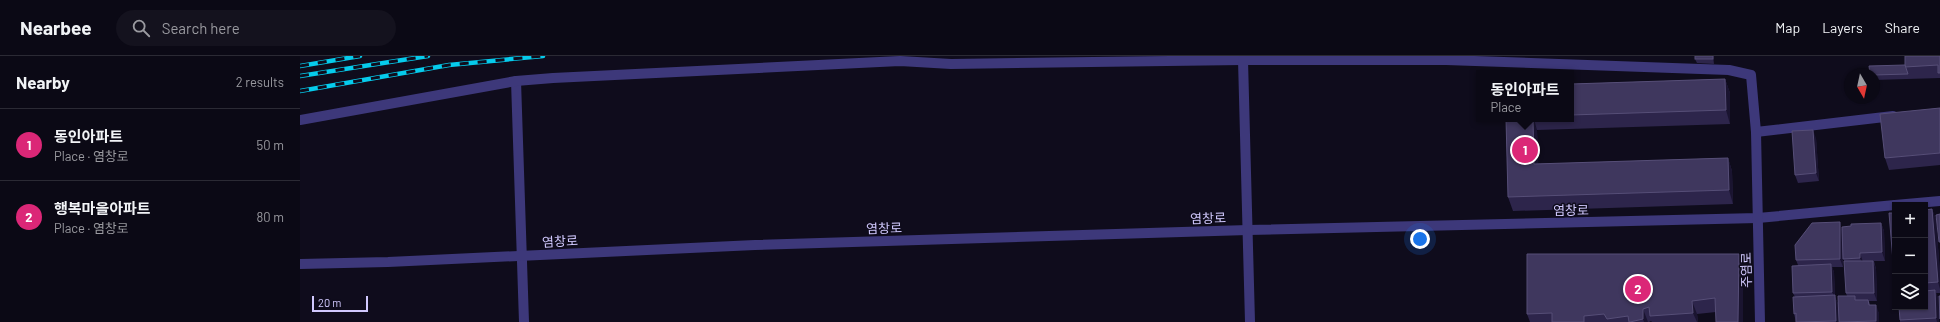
<!DOCTYPE html>
<html lang="en">
<head>
<meta charset="utf-8">
<style>
  :root { --surface:#0b0915; --page:#14121e; --text:#f1f3f6; --muted:#9a9aa0; --line:#2b2a34; --accent:#db2777 }
  body { margin:0; font-family:Barlow,"Noto Sans KR",sans-serif; background:var(--page); color:var(--text) }
  .controls { position:absolute; right:12px; bottom:12px; display:grid; overflow:hidden; border-radius:0px; box-shadow:0 1px 3px #0004 }
  .controls button { width:36px; height:36px; display:grid; place-items:center; padding:0; border:0; border-bottom:1px solid var(--line); background:var(--surface); color:var(--text); font:20px sans-serif }
  .compass { position:absolute; left:1544px; top:12px; width:36px; height:36px; border-radius:50%; background:var(--surface); box-shadow:0 1px 3px #0004; rotate:171deg }
  .scale { position:absolute; left:12px; bottom:10px; width:56px; box-sizing:border-box; padding-left:4px; border:2px solid #d1c9fe; border-top:0; font-size:11px; line-height:14px; white-space:nowrap; color:#d1c9fe; -webkit-text-stroke:3px #0f0c1c; paint-order:stroke }
  .you { position:absolute; left:1120px; top:183px; width:14px; height:14px; margin:-10px; border:3px solid #fff; border-radius:50%; background:#1a73e8; box-shadow:0 0 0 6px #1a73e833 }
  .badge { display:grid; place-items:center; width:26px; height:26px; border-radius:50%; background:var(--accent); color:#fff; font-size:13px; font-weight:700 }
  .pin { position:absolute; translate:-50% -50%; border:2px solid #fff; box-shadow:0 1px 4px #0006 }
  .popup { position:absolute; left:1176px; top:14px; width:98px; height:52px; box-sizing:border-box; display:grid; place-content:center; border-radius:0px; background:var(--surface); filter:drop-shadow(0 1px 3px #0005); font-size:13px; white-space:nowrap; color:var(--muted) }
  .popup b { font-size:15px; color:var(--text) }
  .popup::after { content:''; position:absolute; left:50%; top:100%; margin-left:-8px; border:8px solid transparent; border-top-color:var(--surface) }
  .list { margin:0; padding:0; list-style:none }
  h2 { display:flex; justify-content:space-between; align-items:center; height:52px; margin:0; padding:0 16px; font-size:17px }
  h2 small { font-size:13px; font-weight:400; color:var(--muted) }
  .list li { display:grid; grid-template-columns:26px 1fr auto; gap:12px; align-items:center; box-sizing:border-box; height:72px; padding:0 16px; border-top:1px solid var(--line) }
  .list b { display:block; font-size:15px; white-space:nowrap }
  .list p { margin:0; font-size:13px; white-space:nowrap; color:var(--muted) }
  .list em { font-size:13px; font-style:normal; color:var(--muted) }
  .icon { flex:none; width:22px; height:22px; fill:none; stroke:currentColor; stroke-width:2; stroke-linecap:round; stroke-linejoin:round }
  .map { position:relative; flex:none; width:1640px; height:266px; overflow:hidden }
  header { display:flex; align-items:center; gap:24px; box-sizing:border-box; height:56px; padding:0 20px; background:var(--surface); border-bottom:1px solid var(--line) }
  header strong { font-size:19px }
  nav { display:flex; gap:22px; margin-inline-start:auto; font-size:14px }
  .search { width:280px; height:36px; background:var(--page); display:flex; align-items:center; gap:10px; box-sizing:border-box; padding:0 14px; border-radius:22px; color:var(--muted); font-size:15px }
  main { display:flex }
  aside { flex:1; background:var(--surface) }
  .map>svg:first-child { display:block }
  .lines { fill:none; stroke-linecap:round; stroke-linejoin:round }
  .minor { stroke:#3d387a; stroke-width:10 }
  .rail-casing { stroke:#06cbec; stroke-width:4.5 }
  .rail { stroke:#0f0c1c; stroke-width:3; stroke-dasharray:9; stroke-linecap:butt }
  .wall { fill:#2d254b }
  .shaded-wall { fill:#1a1430 }
  .building { fill:#3f375e; stroke:#564e77 }
  .labels { text-anchor:middle; dominant-baseline:central; stroke-width:3; stroke-linejoin:round; paint-order:stroke }
  .street-label { font-size:13px; fill:#d1c9fe; stroke:#0f0c1c }
</style>
</head>
<body>
<header>
<strong>Nearbee</strong>
<div class="search"><svg class="icon" aria-label="search" viewBox="0 0 24 24"><circle cx="10" cy="10" r="6"/><path d="M15 15l6 6"/></svg>Search here</div>
<nav><a>Map</a><a>Layers</a><a>Share</a></nav>
</header>
<main>
<aside>
<h2>Nearby<small>2 results</small></h2>
<ul class="list">
<li><span class="badge">1</span><div><b>동인아파트</b><p>Place · 염창로</p></div><em>50 m</em></li>
<li><span class="badge">2</span><div><b>행복마을아파트</b><p>Place · 염창로</p></div><em>80 m</em></li>
</ul>
</aside>
<div class="map">
<svg width="1640" height="266" viewBox="0 0 1640 266">
  <rect width="100%" height="100%" fill="#0f0c1c"/>
  <g class="lines">
    <g class="minor">
      <polyline points="216,25 224,266"/>
      <polyline points="0,64 216,25 253,22 600,5 651,8 943,4"/>
      <polyline points="1456,76 1593,60"/>
      <polyline points="1595,149 1640,145"/>
      <polyline points="0,208 88,206 455,189 948,174 1458,162 1595,149"/>
      <polyline points="950,266 943,4 1146,4 1429,14 1451,19 1456,76 1460,266"/>
    </g>
    <defs>
      <g id="rail">
        <polyline points="0,10 60,0"/>
        <polyline points="0,20 128,0"/>
        <polyline points="0,35 149,9 243,0"/>
      </g>
    </defs>
    <use href="#rail" class="rail-casing"/>
    <use href="#rail" class="rail"/>
  </g>
  <g class="wall">
    <polygon points="1395,0 1414,0 1414,8 1397,7 1395,3"/>
    <polygon points="1640,0 1640,23 1640,22 1574,24 1574,18"/>
    <polygon points="1425,23 1430,37 1430,68 1237,74 1238,108 1428,102 1432,115 1433,148 1213,155 1208,141 1206,63 1271,63 1271,28"/>
    <polygon points="1640,52 1640,109 1589,114 1585,102"/>
    <polygon points="1516,82 1519,125 1498,127 1495,119"/>
    <polygon points="1632,153 1636,164 1640,218 1640,237 1636,237 1638,242 1639,266 1600,266 1600,264 1625,251 1625,154"/>
    <polygon points="1581,167 1584,175 1585,205 1574,205 1576,213 1577,245 1569,245 1570,249 1579,257 1579,266 1539,266 1547,240 1546,237 1545,207 1543,202 1543,211 1532,211 1534,216 1535,241 1538,248 1538,266 1496,266 1494,258 1495,241 1493,237 1498,209 1496,204 1542,173 1551,170"/>
    <polygon points="1439,198 1443,211 1443,266 1416,266 1416,256 1397,258 1398,266 1352,266 1351,265 1349,266 1230,266 1227,258"/>
  </g>
  <g class="shaded-wall">
    <polygon points="1413,0 1414,0 1414,8 1413,3"/>
    <polygon points="1425,23 1430,37 1430,68 1426,54"/>
    <polygon points="1233,63 1234,63 1237,74 1239,121 1234,108"/>
    <polygon points="1513,74 1516,82 1519,125 1516,117"/>
    <polygon points="1428,102 1432,115 1433,148 1429,134"/>
    <polygon points="1632,153 1636,164 1640,218 1640,233 1638,226"/>
    <polygon points="1540,166 1542,174 1543,211 1540,203"/>
    <polygon points="1581,167 1584,175 1585,205 1582,196"/>
    <polygon points="1560,197 1563,206 1563,211 1560,202"/>
    <polygon points="1439,198 1443,211 1443,266 1438,266"/>
    <polygon points="1573,205 1576,213 1577,245 1574,237"/>
    <polygon points="1531,208 1534,216 1535,241 1538,248 1538,266 1536,266 1536,265 1535,242 1532,236"/>
    <polygon points="1635,234 1638,242 1639,266 1637,266 1636,262"/>
    <polygon points="1392,245 1397,258 1398,266 1397,266 1393,257"/>
    <polygon points="1576,249 1579,257 1579,266 1577,266 1576,265"/>
    <polygon points="1343,253 1348,266 1344,266 1343,263"/>
  </g>
  <g class="building">
    <rect x="1395" y="0" width="18" height="3"/>
    <polygon points="1605,0 1640,0 1640,17 1638,17 1638,9 1605,11"/>
    <polygon points="1605,9 1608,18 1574,19 1574,18 1570,18 1569,10"/>
    <polygon points="1425,23 1426,54 1271,59 1271,28"/>
    <polygon points="1640,52 1640,97 1585,102 1580,58"/>
    <polygon points="1206,63 1233,63 1234,108 1428,102 1429,134 1208,141"/>
    <polygon points="1513,74 1516,117 1495,119 1492,75"/>
    <polygon points="1632,153 1638,226 1625,227 1625,154"/>
    <polygon points="1589,157 1595,157 1595,216 1594,217"/>
    <polygon points="1640,158 1640,186 1639,186 1636,159"/>
    <polygon points="1540,166 1540,203 1496,204 1495,189 1512,167"/>
    <polygon points="1581,167 1582,196 1560,197 1560,202 1543,203 1542,171 1551,170 1551,168"/>
    <polygon points="1227,198 1439,198 1438,266 1416,266 1415,242 1392,245 1393,257 1350,260 1349,251 1343,253 1343,263 1330,266 1329,266 1328,260 1307,263 1304,258 1284,260 1284,266 1252,266 1252,257 1227,258"/>
    <polygon points="1544,205 1573,205 1574,237 1546,237"/>
    <polygon points="1531,208 1532,236 1493,237 1492,210"/>
    <polygon points="1635,234 1636,262 1600,264 1599,251 1625,251 1625,235"/>
    <polygon points="1535,239 1536,265 1496,266 1496,257 1494,258 1493,241"/>
    <polygon points="1538,240 1555,240 1555,244 1568,244 1569,249 1576,249 1576,265 1539,266"/>
    <polygon points="1639,240 1640,240 1640,263"/>
  </g>
  <g class="labels">
    <g class="street-label">
      <text transform="translate(1271 154) rotate(-1)">염창로</text>
      <text transform="translate(908 162) rotate(-2)">염창로</text>
      <text transform="translate(584 172) rotate(-2)">염창로</text>
      <text transform="translate(260 185) rotate(-3)">염창로</text>
      <text transform="translate(1446 214) rotate(-91)">주염로</text>
    </g>
  </g>
</svg>
<div class="controls">
<button>+</button>
<button>−</button>
<button><svg class="icon" aria-label="layers" viewBox="0 0 24 24"><path d="M12 4l9 5-9 5-9-5zM3 14l9 5 9-5"/></svg></button>
</div>
<svg class="compass" viewBox="-18 -18 36 36"><path d="M0-13l5 13h-10z" fill="#e53935"/><path d="M0 13l5-13h-10z" fill="#9a9aa0"/></svg>
<div class="scale">20 m</div>
<div class="you"></div>
<div class="pin badge" style="left:1225px;top:94px">1</div>
<div class="popup"><b>동인아파트</b>Place</div>
<div class="pin badge" style="left:1338px;top:233px">2</div>
</div>
</main>
</body>
</html>
